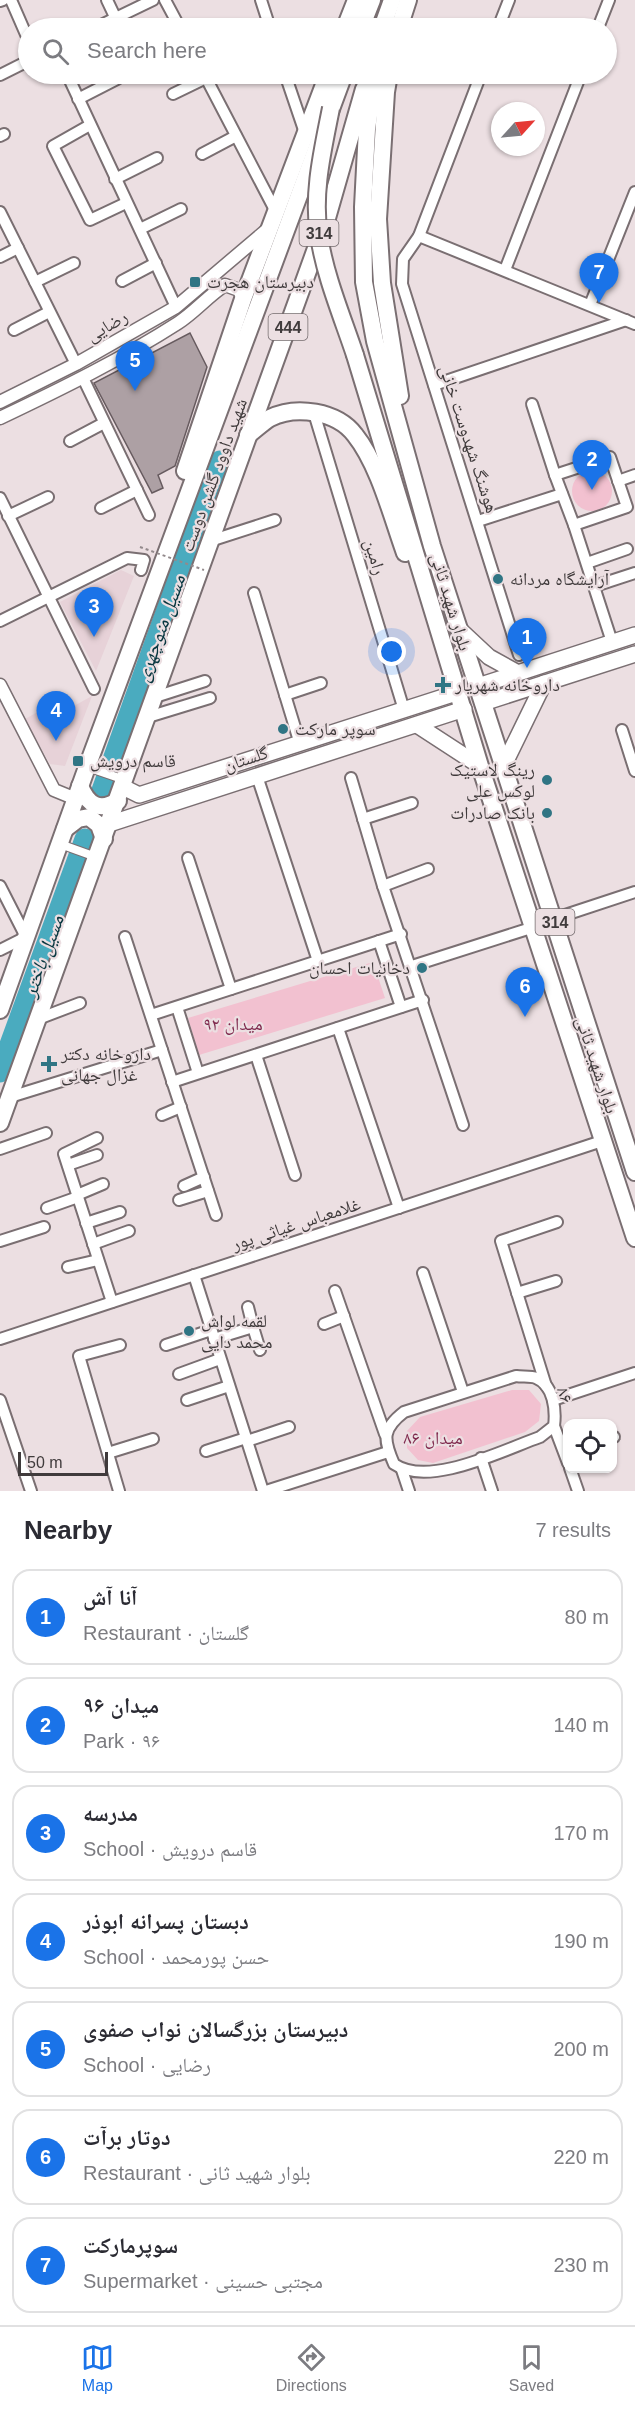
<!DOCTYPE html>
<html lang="en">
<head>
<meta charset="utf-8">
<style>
  :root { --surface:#fff; --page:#f7f7f7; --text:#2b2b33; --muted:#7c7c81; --line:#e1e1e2; --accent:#1a73e8 }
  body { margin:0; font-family:Helvetica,"Noto Naskh Arabic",sans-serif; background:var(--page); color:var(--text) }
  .controls { position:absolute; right:18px; bottom:18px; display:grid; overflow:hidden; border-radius:12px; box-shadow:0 2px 4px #0004 }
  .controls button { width:54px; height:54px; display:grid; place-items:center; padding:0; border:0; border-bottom:2px solid var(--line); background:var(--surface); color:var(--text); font:30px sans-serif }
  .compass { position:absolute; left:491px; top:102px; width:54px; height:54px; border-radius:50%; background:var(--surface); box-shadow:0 2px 4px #0004; rotate:63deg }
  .scale { position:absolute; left:18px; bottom:15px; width:90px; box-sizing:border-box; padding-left:6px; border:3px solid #403b3c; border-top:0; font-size:16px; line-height:21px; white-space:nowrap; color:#403b3c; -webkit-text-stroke:4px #ecdfe2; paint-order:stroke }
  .you { position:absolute; left:392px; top:652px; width:21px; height:21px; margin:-15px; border:4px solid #fff; border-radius:50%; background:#1a73e8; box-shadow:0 0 0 9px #1a73e833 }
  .badge { display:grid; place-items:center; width:39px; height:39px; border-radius:50%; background:var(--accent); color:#fff; font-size:20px; font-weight:700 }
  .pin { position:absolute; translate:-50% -50px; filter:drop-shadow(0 2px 3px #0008) }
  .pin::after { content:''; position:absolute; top:32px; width:21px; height:18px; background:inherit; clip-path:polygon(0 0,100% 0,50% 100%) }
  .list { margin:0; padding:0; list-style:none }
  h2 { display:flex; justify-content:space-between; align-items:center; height:78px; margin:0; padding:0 24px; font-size:26px }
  h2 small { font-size:20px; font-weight:400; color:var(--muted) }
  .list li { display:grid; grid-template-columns:39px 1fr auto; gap:18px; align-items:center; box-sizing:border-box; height:96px; margin:0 12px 12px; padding:0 12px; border:2px solid var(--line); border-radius:18px }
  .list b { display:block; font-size:22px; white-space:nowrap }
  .list p { margin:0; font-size:20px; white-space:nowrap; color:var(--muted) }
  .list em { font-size:20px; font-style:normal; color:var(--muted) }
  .icon { flex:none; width:33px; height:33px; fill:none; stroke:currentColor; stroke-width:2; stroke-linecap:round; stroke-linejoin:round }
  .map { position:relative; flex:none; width:635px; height:1491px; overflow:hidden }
  .search { position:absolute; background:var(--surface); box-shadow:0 2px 4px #0004; left:18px; right:18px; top:18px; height:66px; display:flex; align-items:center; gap:15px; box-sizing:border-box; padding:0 21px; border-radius:33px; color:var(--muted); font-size:22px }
  .sheet { height:834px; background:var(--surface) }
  nav { display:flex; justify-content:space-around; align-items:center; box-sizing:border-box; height:84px; border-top:2px solid var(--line); background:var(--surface); font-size:16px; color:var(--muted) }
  nav a { display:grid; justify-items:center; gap:3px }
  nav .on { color:var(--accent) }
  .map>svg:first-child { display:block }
  .built { fill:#e7d2d8 }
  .green { fill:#f2c1d0 }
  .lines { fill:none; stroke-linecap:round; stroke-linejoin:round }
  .river { stroke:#4aabbf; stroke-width:21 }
  .building { fill:#ada0a4; stroke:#675b5f; stroke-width:1.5 }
  .pedestrian-casing { stroke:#7a6f72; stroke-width:10 }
  .minor-casing { stroke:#7a6f72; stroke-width:14 }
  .tertiary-casing { stroke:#7a6f72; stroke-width:15 }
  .secondary-casing { stroke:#7a6f72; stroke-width:18 }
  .primary-casing { stroke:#7a6f72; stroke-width:20 }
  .pedestrian { stroke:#fff; stroke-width:8 }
  .minor { stroke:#fff; stroke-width:10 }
  .tertiary { stroke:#fff; stroke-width:12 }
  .secondary { stroke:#fff; stroke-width:15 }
  .primary { stroke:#fff; stroke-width:16 }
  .primary-bridge-casing { stroke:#7a6f72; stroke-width:20; stroke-linecap:butt }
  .path-bridge { stroke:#938a8c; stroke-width:2; stroke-dasharray:3 3; stroke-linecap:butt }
  .primary-bridge { stroke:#fff; stroke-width:16 }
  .poi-dot { fill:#307584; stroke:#ecdfe2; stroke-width:2 }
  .labels { text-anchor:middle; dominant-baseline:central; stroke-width:4.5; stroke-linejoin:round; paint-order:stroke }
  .shield { fill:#ecdfe2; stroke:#746c6e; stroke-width:1.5 }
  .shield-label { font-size:16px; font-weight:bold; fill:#403b3c }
  .poi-label { font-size:18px; fill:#403b3c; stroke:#ecdfe2; text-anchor:start }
  .street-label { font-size:18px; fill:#403b3c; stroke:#ecdfe2 }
  .park-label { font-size:18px; fill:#7f294d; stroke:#ecdfe2 }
  .water-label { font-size:20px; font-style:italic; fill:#083740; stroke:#ecdfe2 }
</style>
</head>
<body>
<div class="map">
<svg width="635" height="1491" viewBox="0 0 635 1491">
  <rect width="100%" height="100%" fill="#ecdfe2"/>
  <g class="built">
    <polygon points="121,570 134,576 96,671 60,602"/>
    <polygon points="92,696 65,766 50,764 25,719 65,697 72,707"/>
  </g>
  <g class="green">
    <circle cx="592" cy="491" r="20"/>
    <polygon points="373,962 385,998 199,1055 188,1018"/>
    <polygon points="512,1390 529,1390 541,1404 539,1421 525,1432 433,1463 418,1460 407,1448 407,1431 420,1417"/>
  </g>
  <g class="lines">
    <g class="river">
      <polyline points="100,796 220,461"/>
      <polyline points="0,1072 85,839"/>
    </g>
  </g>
  <polygon class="building" points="190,333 207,367 175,466 158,475 163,488 152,493 94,383"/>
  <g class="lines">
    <defs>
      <g id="pedestrian">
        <polyline points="87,767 125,780"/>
        <polyline points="60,844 96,857"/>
      </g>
      <g id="minor">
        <polyline points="11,0 28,39"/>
        <polyline points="107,0 116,19"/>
        <polyline points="165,0 180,28"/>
        <polyline points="261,0 270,28"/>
        <polyline points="0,1 3,0"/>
        <polyline points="95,28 153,0"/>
        <polyline points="498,28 509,0"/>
        <polyline points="598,28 609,0"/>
        <polyline points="67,74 176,307"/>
        <polyline points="204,74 275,210"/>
        <polyline points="285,74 305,133"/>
        <polyline points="481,74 419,236 403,259 402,284 519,655"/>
        <polyline points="0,75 28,61"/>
        <polyline points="173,94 206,78"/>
        <polyline points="78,99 117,79"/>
        <polyline points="90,125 53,146 90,220 126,203"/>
        <polyline points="0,136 4,134"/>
        <polyline points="202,154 236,136"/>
        <polyline points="115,179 157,158"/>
        <polyline points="0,212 76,364"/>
        <polyline points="140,229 181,209"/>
        <polyline points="419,236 635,324"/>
        <polyline points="0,257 18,248"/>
        <polyline points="505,270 581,74"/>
        <polyline points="122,281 156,263"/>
        <polyline points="35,282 74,263"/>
        <polyline points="590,305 635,192"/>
        <polyline points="14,330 49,312"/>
        <polyline points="83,378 149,515"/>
        <polyline points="434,385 626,320"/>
        <polyline points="532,404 555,475"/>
        <polyline points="314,413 404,710"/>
        <polyline points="70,441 104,423"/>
        <polygon points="610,457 627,507 574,525 555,475"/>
        <polyline points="618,481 635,475"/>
        <polyline points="0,498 94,689"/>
        <polyline points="101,508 137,490"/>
        <polyline points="8,516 48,497"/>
        <polyline points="478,521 562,494"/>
        <polyline points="574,525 612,642"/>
        <polyline points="210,541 275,520"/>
        <polyline points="587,563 627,549"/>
        <polyline points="595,586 635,573"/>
        <polyline points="254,593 300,744"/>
        <polyline points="0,621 127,558 144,560 141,570"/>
        <polyline points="285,695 321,683"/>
        <polyline points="155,697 205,681"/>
        <polyline points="148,717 210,698"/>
        <polyline points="622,730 635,771"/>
        <polyline points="257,776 318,961"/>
        <polyline points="351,778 383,886 463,1125"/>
        <polyline points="363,819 412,803"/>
        <polyline points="188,858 231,989"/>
        <polyline points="0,886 26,937 0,950"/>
        <polyline points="383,886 428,869"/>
        <polyline points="553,919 635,892"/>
        <polyline points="125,937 216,1215"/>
        <polyline points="379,941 401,1007"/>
        <polyline points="412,966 531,928"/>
        <polyline points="177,1007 198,1073"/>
        <polyline points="151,1015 401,934"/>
        <polyline points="38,1019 80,1003"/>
        <polyline points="338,1028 399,1208"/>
        <polyline points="256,1055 295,1175"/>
        <polyline points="172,1082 423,1000"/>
        <polyline points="10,1097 162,1050"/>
        <polyline points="162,1115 181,1107"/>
        <polyline points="97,1138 64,1154 112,1302"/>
        <polyline points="0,1149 46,1133"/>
        <polyline points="68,1165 97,1155"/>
        <polyline points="184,1186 204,1177"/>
        <polyline points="77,1195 103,1184"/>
        <polyline points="179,1200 208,1191"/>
        <polyline points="47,1208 78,1197"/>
        <polyline points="86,1223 120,1212"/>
        <polyline points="0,1241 44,1227"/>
        <polyline points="93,1244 129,1231"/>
        <polyline points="68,1267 98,1260"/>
        <polyline points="423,1273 463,1392"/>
        <polyline points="194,1275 263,1491"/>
        <polyline points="335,1291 385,1434"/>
        <polyline points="517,1293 556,1281"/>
        <polyline points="248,1307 253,1327"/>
        <polyline points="324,1324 344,1316"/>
        <polyline points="0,1339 602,1141"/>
        <polyline points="214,1339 253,1327 260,1350"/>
        <polyline points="166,1345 211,1330"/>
        <polyline points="179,1374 220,1359"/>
        <path d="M516,1376C522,1377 531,1376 536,1378C554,1385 556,1411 554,1426L540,1437C503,1450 429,1488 394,1464C383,1439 382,1429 404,1412Z"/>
        <polyline points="546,1386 501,1241 557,1222"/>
        <polyline points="0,1400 31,1491"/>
        <polyline points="187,1400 229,1386"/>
        <polyline points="553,1400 635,1373"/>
        <polyline points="554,1426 568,1463"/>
        <polyline points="612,1438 614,1437"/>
        <polyline points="247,1441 289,1427"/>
        <polyline points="206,1451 246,1438"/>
        <polyline points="108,1453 153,1439"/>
        <polyline points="481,1458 492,1491"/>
        <polyline points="570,1468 578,1491"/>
        <polyline points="402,1470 409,1491"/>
        <polyline points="119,1491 79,1356 120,1345"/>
        <polyline points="266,1491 388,1452"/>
      </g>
      <g id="tertiary">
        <polyline points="0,402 76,364 176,307 269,228"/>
        <path d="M0,418C61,389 122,359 178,323C195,312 208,296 225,285L239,290L243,299"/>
        <polyline points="0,685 54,790 76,799"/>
      </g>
      <g id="secondary">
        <polyline points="459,629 489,657 518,673"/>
        <polyline points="478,686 635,635"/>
        <polyline points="483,703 635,654"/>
        <polyline points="417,725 480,766"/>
        <polyline points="504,765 544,683"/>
        <polyline points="123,787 139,795 459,692"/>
        <polyline points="109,824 464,709"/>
      </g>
      <g id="primary">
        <polyline points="345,28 356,0"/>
        <polyline points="361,28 372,0"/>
        <polyline points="382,28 392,0"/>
        <polyline points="399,28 408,0"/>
        <polyline points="375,74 367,129 363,207 364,282 375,341 432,546 635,1172"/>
        <polyline points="389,74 386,92 378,219 382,283 400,396"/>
        <polyline points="355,355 480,766 635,1238"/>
        <path d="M248,435C255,430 263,422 270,418C296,405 337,411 355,435C379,465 392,517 405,553"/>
        <polyline points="185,471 243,299 328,74"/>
        <path d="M80,786C88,805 99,812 118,801"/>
        <polyline points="65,829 78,819 89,817 99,825 104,839"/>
        <polyline points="0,1010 87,767 344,74"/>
        <polyline points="0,1123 327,218 364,89"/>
      </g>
    </defs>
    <use href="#pedestrian" class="pedestrian-casing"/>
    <use href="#minor" class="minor-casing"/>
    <use href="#tertiary" class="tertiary-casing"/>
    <use href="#secondary" class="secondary-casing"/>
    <use href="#primary" class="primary-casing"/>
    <use href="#pedestrian" class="pedestrian"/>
    <use href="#minor" class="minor"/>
    <use href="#tertiary" class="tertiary"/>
    <use href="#secondary" class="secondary"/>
    <use href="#primary" class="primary"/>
    <defs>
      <path id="primary-bridge" d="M331,108C323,149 312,193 319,236C325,276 342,316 355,355"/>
    </defs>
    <use href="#primary-bridge" class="primary-bridge-casing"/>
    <polyline class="path-bridge" points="140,547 204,570"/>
    <use href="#primary-bridge" class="primary-bridge"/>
  </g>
  <g class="poi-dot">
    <rect x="189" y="276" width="12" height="12" rx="3"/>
    <circle cx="498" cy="579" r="6"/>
    <path d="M440 676h6v6h6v6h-6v6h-6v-6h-6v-6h6z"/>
    <circle cx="283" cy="729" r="6"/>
    <rect x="72" y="755" width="12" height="12" rx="3"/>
    <circle cx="547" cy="780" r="6"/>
    <circle cx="547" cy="813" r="6"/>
    <circle cx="422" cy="968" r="6"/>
    <path d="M46 1055h6v6h6v6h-6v6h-6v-6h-6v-6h6z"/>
    <circle cx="189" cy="1331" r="6"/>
  </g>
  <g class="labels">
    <g class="shield">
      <rect x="299.5" y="220" width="39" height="26" rx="4.5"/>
      <rect x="268.5" y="314" width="39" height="26" rx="4.5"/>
      <rect x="535.5" y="909" width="39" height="26" rx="4.5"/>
    </g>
    <g class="shield-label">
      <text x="319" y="233">314</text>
      <text x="288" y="327">444</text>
      <text x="555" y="922">314</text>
    </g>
    <g class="poi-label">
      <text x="207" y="282">دبیرستان هجرت</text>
      <text x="510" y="579">آرایشگاه مردانه</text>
      <text x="455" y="685">داروخانه شهریار</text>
      <text x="295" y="729">سوپر مارکت</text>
      <text x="90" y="761">قاسم درویش</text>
      <text x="535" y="770" text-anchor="end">رینگ لاستیک<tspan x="535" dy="21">لوکس علی</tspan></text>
      <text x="535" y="813" text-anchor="end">بانک صادرات</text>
      <text x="410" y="968" text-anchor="end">دخانیات احسان</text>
      <text x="61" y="1054">داروخانه دکتر<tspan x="61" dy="21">غزال جهانی</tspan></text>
      <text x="201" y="1321">لقمه لواش<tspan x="201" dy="21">محمد دايى</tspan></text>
    </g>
    <g class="street-label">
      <text transform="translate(107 326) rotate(-30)">رضایی</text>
      <text transform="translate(469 439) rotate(72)">هوشنگ شهدوست خانی</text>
      <text transform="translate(214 475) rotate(-70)">شهید داوود گلشن دوست</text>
      <text transform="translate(375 557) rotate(73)">رامین</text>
      <text transform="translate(451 602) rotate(73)">بلوار شهید ثانی</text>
      <text transform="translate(246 759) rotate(-18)">گلستان</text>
      <text transform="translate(597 1065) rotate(72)">بلوار شهید ثانی</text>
      <text transform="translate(296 1224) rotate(-18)">غلامعباس غیاثی پور</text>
      <text transform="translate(565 1395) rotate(70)">۸۶</text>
    </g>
    <g class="park-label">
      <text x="233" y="1024">میدان ۹۲</text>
      <text x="433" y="1438">میدان ۸۶</text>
    </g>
    <g class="water-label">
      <text transform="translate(160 628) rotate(-70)">مسیل منوچهری</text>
      <text transform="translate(43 956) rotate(-70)">مسیل باختر</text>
    </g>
  </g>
</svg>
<div class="controls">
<button><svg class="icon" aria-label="locate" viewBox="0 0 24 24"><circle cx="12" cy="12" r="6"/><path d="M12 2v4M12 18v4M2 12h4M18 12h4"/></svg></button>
</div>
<svg class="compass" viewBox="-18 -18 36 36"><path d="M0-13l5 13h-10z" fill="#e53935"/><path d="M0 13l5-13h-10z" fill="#7c7c81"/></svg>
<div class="scale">50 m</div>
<div class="you"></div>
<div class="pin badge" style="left:527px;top:668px">1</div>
<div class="pin badge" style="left:592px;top:490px">2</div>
<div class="pin badge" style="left:94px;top:637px">3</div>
<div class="pin badge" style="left:56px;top:741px">4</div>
<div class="pin badge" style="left:135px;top:391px">5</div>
<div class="pin badge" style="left:525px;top:1017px">6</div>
<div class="pin badge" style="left:599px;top:303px">7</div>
<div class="search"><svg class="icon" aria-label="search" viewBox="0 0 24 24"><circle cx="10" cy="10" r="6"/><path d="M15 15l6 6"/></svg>Search here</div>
</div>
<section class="sheet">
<h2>Nearby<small>7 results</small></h2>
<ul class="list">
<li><span class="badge">1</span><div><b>آنا آش</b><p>Restaurant · گلستان</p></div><em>80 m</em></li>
<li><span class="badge">2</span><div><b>میدان ۹۶</b><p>Park · ۹۶</p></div><em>140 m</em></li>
<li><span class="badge">3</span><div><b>مدرسه</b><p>School · قاسم درویش</p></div><em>170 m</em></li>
<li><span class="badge">4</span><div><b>دبستان پسرانه ابوذر</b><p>School · حسن پورمحمد</p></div><em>190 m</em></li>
<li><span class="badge">5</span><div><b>دبیرستان بزرگسالان نواب صفوی</b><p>School · رضایی</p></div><em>200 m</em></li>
<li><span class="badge">6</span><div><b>دوتار برآت</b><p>Restaurant · بلوار شهید ثانی</p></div><em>220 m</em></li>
<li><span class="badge">7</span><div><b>سوپرمارکت</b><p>Supermarket · مجتبی حسینی</p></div><em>230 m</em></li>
</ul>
</section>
<nav>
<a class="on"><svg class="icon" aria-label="map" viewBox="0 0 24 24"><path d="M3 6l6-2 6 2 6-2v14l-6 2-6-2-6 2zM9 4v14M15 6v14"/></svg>Map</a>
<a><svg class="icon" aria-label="directions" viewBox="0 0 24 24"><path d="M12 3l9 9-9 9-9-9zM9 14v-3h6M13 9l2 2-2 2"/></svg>Directions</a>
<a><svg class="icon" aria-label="saved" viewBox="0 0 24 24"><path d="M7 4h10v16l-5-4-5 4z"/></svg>Saved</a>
</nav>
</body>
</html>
